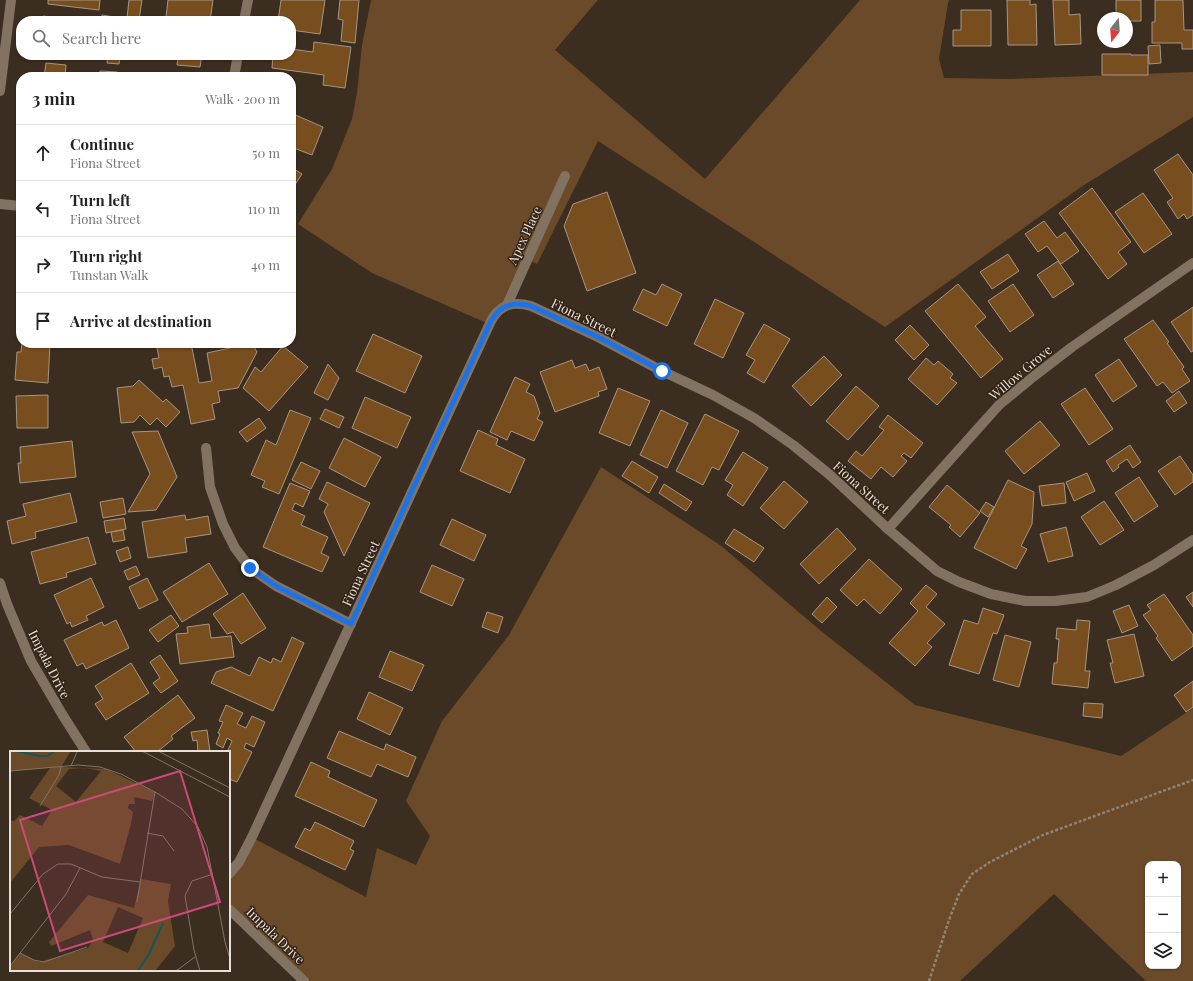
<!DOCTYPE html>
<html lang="en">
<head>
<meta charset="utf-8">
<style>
  :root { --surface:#fff; --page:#f2f2f2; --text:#222; --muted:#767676; --line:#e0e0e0 }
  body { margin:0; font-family:"Playfair Display",serif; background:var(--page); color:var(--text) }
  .controls { position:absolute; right:12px; bottom:12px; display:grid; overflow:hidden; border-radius:8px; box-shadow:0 1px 3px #0004 }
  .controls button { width:36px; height:36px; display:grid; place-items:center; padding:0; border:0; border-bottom:1px solid var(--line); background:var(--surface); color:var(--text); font:20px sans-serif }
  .compass { position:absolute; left:1097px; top:12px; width:36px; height:36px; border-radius:50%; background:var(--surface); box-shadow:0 1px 3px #0004; rotate:197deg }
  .stop { position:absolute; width:12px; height:12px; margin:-9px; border:3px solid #1a73e8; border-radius:50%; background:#fff }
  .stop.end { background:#1a73e8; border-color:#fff; box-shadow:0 1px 4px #0008 }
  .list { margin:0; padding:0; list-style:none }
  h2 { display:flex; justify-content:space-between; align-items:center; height:52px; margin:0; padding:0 16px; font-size:17px }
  h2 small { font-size:13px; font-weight:400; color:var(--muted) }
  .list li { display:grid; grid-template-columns:26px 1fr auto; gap:12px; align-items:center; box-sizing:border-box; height:56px; padding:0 16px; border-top:1px solid var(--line) }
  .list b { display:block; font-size:15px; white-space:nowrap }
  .list p { margin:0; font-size:13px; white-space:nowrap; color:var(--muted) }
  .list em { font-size:13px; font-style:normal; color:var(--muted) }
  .icon { flex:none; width:22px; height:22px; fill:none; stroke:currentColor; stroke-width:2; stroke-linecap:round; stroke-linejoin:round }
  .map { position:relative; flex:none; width:1193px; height:981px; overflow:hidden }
  .search { position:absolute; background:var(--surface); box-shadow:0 1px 3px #0004; left:16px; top:16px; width:280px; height:44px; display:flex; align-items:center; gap:10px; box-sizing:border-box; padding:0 14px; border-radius:16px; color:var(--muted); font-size:15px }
  .panel { position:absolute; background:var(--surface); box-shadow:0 1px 3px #0004; left:16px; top:72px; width:280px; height:276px; border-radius:16px }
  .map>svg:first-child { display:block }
  .green { fill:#6a4a28; fill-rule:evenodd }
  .building { fill:#784e1e; stroke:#a69584 }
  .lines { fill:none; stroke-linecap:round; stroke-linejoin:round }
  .path { stroke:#908479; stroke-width:2.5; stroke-dasharray:3 2; stroke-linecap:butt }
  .street { stroke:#827262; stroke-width:10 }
  .route { stroke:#1a73e8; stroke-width:5 }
  .labels { text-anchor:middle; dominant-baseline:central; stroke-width:3; stroke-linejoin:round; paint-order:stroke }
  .street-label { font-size:13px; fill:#e8dfd6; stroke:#312316 }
  .inset-river { fill:none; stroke:#14565b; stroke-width:2 }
  .inset-road { fill:none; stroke:#807468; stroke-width:1 }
  .view { fill:#cc4a7a; fill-opacity:0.15; stroke:#cc4a7a; stroke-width:2 }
  .inset-edge { fill:none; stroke:#e8dfd6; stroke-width:2 }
</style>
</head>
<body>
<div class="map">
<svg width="1193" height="981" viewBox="0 0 1193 981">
  <rect width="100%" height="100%" fill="#3b2d1f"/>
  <g class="green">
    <polygon points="371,0 598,0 555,50 705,179 860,0 949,0 948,3 939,59 944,78 1010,79 1193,72 1193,117 1081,187 885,327 598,141 537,264 529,260 508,302 489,324 372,273 298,224 332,169 352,119 357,93 362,45"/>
    <path d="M601,467L720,545L821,631L915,705L1121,756L1193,708V981H1146L1054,894L960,981H305L229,909V875L251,837L366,897L377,848L416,865L430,836L406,801L442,721L509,635ZM1148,864H1178V966H1148Z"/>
  </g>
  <g class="building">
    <polygon points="48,0 100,0 99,10 48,4"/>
    <polygon points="129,0 142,0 139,20 127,18"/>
    <polygon points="168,0 213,0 210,21 195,21 166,17"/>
    <polygon points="281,0 325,0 320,34 291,30 291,21 278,21"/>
    <polygon points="340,0 359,0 355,43 341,41 343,20 338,19"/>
    <polygon points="1007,0 1030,0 1030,5 1036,4 1037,45 1008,45"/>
    <polygon points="1053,0 1069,0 1069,15 1080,14 1081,44 1055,45"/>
    <polygon points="1116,0 1141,0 1141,21 1127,21 1127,18 1116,18"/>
    <polygon points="1155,0 1183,0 1184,30 1193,30 1193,49 1182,49 1182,43 1152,43 1152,22 1155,22"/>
    <polygon points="961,10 991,10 991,46 953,46 953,30 961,30"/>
    <polygon points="102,15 126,19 125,21 101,21"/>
    <polygon points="43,16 84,21 42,21"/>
    <polygon points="314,42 351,47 345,88 323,85 324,75 272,68 273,55 291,55 291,49 313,52"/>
    <polygon points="1160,45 1161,63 1149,64 1148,46"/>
    <polygon points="1102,54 1131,54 1131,55 1148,55 1148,75 1102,75"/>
    <polygon points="108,55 120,55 119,64 107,63"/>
    <polygon points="169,55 204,55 202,55 200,67 177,65 178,56"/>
    <polygon points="46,63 66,65 65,77 44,77"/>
    <polygon points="100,71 117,72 117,77 99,77"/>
    <polygon points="291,113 323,127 312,155 291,147"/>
    <polygon points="1178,154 1193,175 1193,215 1187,219 1184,214 1178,219 1167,202 1173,198 1154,170"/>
    <polygon points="291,167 302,174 291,191"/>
    <polygon points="1092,188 1131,242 1118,252 1127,264 1108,279 1059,213"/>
    <polygon points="607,192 636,273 587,291 564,226 573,204"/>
    <polygon points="1143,193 1172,234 1144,253 1115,212"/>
    <polygon points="1044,221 1057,238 1065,232 1079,251 1061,264 1047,246 1038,252 1025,234"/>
    <polygon points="1008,254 1019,271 992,289 980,272"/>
    <polygon points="1058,261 1074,284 1053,298 1037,275"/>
    <polygon points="662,284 682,294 667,326 633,310 643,289 656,295"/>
    <polygon points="958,284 986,317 975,326 1003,359 981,378 925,311"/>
    <polygon points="1013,284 1034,315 1010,332 988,301"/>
    <polygon points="715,299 744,313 723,358 694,344"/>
    <polygon points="1193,307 1193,351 1191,352 1171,322"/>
    <polygon points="1153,320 1169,342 1167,343 1184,367 1182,369 1190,381 1172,393 1163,382 1157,386 1124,339"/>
    <polygon points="764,324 790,339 764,383 747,373 755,360 746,355"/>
    <polygon points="910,325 929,345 914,360 895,340"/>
    <polygon points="373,334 422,356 405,393 356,371"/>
    <polygon points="22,343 50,344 48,383 15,380 17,352 21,352"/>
    <polygon points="156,343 176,343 176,344 191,343 199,383 212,381 207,353 230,348 239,343 252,343 257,352 238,388 218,391 220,402 212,404 215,419 191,424 183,385 172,387 169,376 164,377 162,367 154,369 152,359 159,358"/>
    <polygon points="283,346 308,367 269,411 243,388 255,367 261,372"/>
    <polygon points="824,356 842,375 811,406 792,386"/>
    <polygon points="926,358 934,365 938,361 953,374 950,378 957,383 937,405 908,379"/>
    <polygon points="1119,359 1137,386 1113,402 1095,375"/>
    <polygon points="572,360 575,368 586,364 589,371 599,367 607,389 598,392 599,396 555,412 540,372"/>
    <polygon points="328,364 339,378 328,400 314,393"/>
    <polygon points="515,377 530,384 526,392 534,396 540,413 537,419 543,422 534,441 511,431 507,440 490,432"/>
    <polygon points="139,380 163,402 166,399 180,412 166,427 157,418 150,425 140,415 134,422 121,423 117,388 133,386"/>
    <polygon points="856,386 879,406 848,440 826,421"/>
    <polygon points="618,388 650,401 630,446 599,433"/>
    <polygon points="1085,388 1113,429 1089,445 1061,404"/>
    <polygon points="1179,391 1187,403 1174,412 1166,401"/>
    <polygon points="48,395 48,428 17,428 16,396"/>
    <polygon points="365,397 411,417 397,448 352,428"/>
    <polygon points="325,409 344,417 339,428 320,419"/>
    <polygon points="290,410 311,418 279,494 262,487 265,481 251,475 266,440 276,445"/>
    <polygon points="661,410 688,423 667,468 640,455"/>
    <polygon points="705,414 739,431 719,470 712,467 703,485 676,471"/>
    <polygon points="888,415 923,443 911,458 904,453 901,456 907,461 893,477 881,467 871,479 848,461 856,451 862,456 884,430 879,427"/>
    <polygon points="259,418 266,428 247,442 239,432"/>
    <polygon points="1040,421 1060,445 1024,474 1005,451"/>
    <polygon points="478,430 498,439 496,445 525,459 510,493 460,471"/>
    <polygon points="158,431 177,477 156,510 128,512 150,474 132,432"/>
    <polygon points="344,438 381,457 365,487 329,468"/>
    <polygon points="72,441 76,477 20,483 18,463 21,463 20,447"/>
    <polygon points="1130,445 1141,462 1133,468 1127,459 1118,465 1119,467 1113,472 1106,461"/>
    <polygon points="743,452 768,468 743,506 727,495 733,485 725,480"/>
    <polygon points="1180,456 1193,475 1193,482 1175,495 1158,471"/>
    <polygon points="632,461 658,477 649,493 622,476"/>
    <polygon points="301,462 320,471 311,489 292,480"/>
    <polygon points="1087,473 1095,491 1074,501 1066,482"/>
    <polygon points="1139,477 1158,506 1134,522 1115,493"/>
    <polygon points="1008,480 1034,492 1032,524 1021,546 1027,549 1016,569 974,548"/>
    <polygon points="784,481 808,502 784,529 760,508"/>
    <polygon points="327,482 370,503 344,556 324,512 328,504 319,499"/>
    <polygon points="290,483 310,491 303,507 295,503 292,510 305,516 301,525 328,537 321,553 329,557 322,572 263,547"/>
    <polygon points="1064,483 1066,503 1042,506 1039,486"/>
    <polygon points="664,484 692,502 686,511 659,493"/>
    <polygon points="947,485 980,513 960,537 949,527 951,525 929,507"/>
    <polygon points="70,493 77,522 35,532 36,538 12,544 7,521 26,516 23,504"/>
    <polygon points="123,498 126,514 103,518 100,502"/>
    <polygon points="1104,501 1124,530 1100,545 1081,517"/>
    <polygon points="986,502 994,507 988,517 980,511"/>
    <polygon points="185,515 186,520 208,516 211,534 185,538 187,552 148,558 142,522"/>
    <polygon points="124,518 126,529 106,533 104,521"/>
    <polygon points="452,519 486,535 474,561 440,545"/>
    <polygon points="1066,527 1073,556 1048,562 1040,534"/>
    <polygon points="837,528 856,549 819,584 800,564"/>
    <polygon points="734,529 764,548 754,562 725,543"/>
    <polygon points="123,530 125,540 113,542 111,532"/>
    <polygon points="88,537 96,564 66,573 67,577 40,584 31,552"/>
    <polygon points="128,547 131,558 120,562 116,551"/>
    <polygon points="869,559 902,589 880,614 864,599 857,606 840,590"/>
    <polygon points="209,563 228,594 182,622 163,592"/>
    <polygon points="432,565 464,579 452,606 420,592"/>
    <polygon points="136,566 140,575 128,580 124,571"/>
    <polygon points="91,578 104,607 86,616 88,620 72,627 70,622 67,624 54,595"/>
    <polygon points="147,578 158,600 139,609 129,587"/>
    <polygon points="926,585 937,594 926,607 945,624 927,643 932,647 915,666 889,643 918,611 910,603"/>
    <polygon points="1193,592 1193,607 1186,597"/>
    <polygon points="243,593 266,628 241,644 233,632 227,634 213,614"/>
    <polygon points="1164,594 1193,635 1193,646 1172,661 1156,638 1158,636 1143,615 1151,610 1147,605"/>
    <polygon points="827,597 837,607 822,623 812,614"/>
    <polygon points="1129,605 1138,626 1122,633 1113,611"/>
    <polygon points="983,608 1004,615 997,634 993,633 979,674 949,665 964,620 978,624"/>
    <polygon points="487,612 503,617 498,633 482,627"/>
    <polygon points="171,615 179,626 158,642 149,630"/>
    <polygon points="116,620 129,648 86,669 83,663 77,666 64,640 102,622 104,626"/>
    <polygon points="1077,620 1090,621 1085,671 1090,671 1088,688 1052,684 1054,663 1057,663 1059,639 1056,639 1057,628 1076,630"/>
    <polygon points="209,624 211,638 231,636 234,657 180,664 176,634 188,633 187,627"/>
    <polygon points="1134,634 1144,676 1115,683 1110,663 1113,663 1107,640"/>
    <polygon points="1005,635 1031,642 1019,687 993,680"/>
    <polygon points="292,637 304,643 273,711 211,683 216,672 231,667 250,676 259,657 271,663 273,658 281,662"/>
    <polygon points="390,651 424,665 412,691 379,677"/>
    <polygon points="160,655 178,681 161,693 153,683 160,678 150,662"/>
    <polygon points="131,663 149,693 106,720 95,704 103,699 95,686"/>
    <polygon points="1193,681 1193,707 1186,712 1174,695"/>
    <polygon points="369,692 403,708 390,735 357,719"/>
    <polygon points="178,695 195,718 171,736 173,739 157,752 136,752 124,737"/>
    <polygon points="1084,703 1103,704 1102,718 1083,716"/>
    <polygon points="226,705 243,713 237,724 246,728 252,716 265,722 254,747 246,743 244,748 252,752 237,782 229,779 229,752 227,752 232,741 227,738 223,748 216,744 220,734 218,733 223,722 219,721"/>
    <polygon points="207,730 210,752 198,752 197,740 193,741 191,732"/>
    <polygon points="339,731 384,750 386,744 416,757 408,777 377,764 371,777 327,758"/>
    <polygon points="311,762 330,771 328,777 377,800 364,827 295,796"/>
    <polygon points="315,822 354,841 350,849 354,851 345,870 295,847 305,828 310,831"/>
  </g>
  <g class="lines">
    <polyline class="path" points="929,981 949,920 959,894 972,874 990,862 1043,835 1193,780"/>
    <g class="street">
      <polyline points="244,21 248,0"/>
      <polyline points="234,77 238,55"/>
      <polyline points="0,91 11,0"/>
      <polyline points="0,204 21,206"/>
      <polyline points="507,305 565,176"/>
      <polyline points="206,448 210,487 223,524 235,548 250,568 276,586 351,624"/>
      <polyline points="888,529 999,405 1033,377 1072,347 1193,263"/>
      <polyline points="0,583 7,604 31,661 62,714 86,752"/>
      <path d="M229,874L239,862L252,837L491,321C500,304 513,301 531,306L598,337L662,371L713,395L754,418L793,445L830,475L888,529L937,571L959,582L991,594L1025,601H1055L1087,597L1116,585L1154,565L1193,540"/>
      <polyline points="229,909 304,981"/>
    </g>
  </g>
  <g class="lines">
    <path class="route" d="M250,568L276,586L351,624L416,482L491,321C500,305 513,301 531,306L598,337L662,371"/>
  </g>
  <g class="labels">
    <g class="street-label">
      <text transform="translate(524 235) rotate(-65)">Apex Place</text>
      <text transform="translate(584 317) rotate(26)">Fiona Street</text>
      <text transform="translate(1020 372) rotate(-40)">Willow Grove</text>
      <text transform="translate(862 487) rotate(42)">Fiona Street</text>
      <text transform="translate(360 573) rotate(-65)">Fiona Street</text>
      <text transform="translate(50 664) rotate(63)">Impala Drive</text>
      <text transform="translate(276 935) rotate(44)">Impala Drive</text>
    </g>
  </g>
  <g transform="translate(10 751)">
    <rect width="220" height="220" fill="#3b2d1f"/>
    <path d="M0,0H61L51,16L96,18L145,41L142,50L124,46L125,53H119L118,57L123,61L121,73L110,113L59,94L29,96L0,132V69L4,70L10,64L32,75L42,59L19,47L40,17L0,20ZM75,17L91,20L66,51L46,35L59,18ZM131,128L161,133L158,150L165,195L145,220H0V215L10,202L29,211L78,197L83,189L80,179L41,195L39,191L78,144L124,157ZM108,156L133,167L118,202L93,191Z" fill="#6a4a28" fill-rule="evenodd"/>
    <path class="inset-river" d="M6,0L30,5H37L44,1M128,220L139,203L153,172"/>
    <path class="inset-road" d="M132,0L220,46M148,0L220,37M61,15L67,1M0,20L68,14L90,16L111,23L145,41L172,58L188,76L197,96L215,191L220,208M30,55L49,24L51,16M137,82L153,85L164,100M127,151L145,41M0,163L33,123L48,113H61L92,126L130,131M10,202L24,209L34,211L77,196M0,215L56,143L70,117M166,220L185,206M190,220L184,199L175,145L182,130L203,123"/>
    <path class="view" d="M170,20L210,151L50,200L10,69Z"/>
    <rect width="220" height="220" class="inset-edge"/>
  </g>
</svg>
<div class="controls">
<button>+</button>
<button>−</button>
<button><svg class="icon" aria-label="layers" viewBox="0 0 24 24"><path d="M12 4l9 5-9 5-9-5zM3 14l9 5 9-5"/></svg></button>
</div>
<svg class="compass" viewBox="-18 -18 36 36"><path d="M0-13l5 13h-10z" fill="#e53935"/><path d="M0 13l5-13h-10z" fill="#767676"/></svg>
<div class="stop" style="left:662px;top:371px"></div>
<div class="stop end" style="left:250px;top:568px"></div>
<div class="search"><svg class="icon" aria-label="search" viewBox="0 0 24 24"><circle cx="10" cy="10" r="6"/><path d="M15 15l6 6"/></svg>Search here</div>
<section class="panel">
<h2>3 min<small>Walk · 200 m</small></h2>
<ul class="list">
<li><svg class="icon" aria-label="ahead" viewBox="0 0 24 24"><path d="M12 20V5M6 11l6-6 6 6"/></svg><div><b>Continue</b><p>Fiona Street</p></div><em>50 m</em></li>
<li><svg class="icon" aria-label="left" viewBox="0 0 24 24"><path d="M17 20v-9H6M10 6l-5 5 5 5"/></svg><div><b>Turn left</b><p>Fiona Street</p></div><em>110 m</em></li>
<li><svg class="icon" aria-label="right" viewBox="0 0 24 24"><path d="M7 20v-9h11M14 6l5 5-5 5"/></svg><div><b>Turn right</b><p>Tunstan Walk</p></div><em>40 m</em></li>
<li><svg class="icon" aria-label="arrive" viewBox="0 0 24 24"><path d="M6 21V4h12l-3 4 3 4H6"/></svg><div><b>Arrive at destination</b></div></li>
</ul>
</section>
</div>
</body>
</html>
